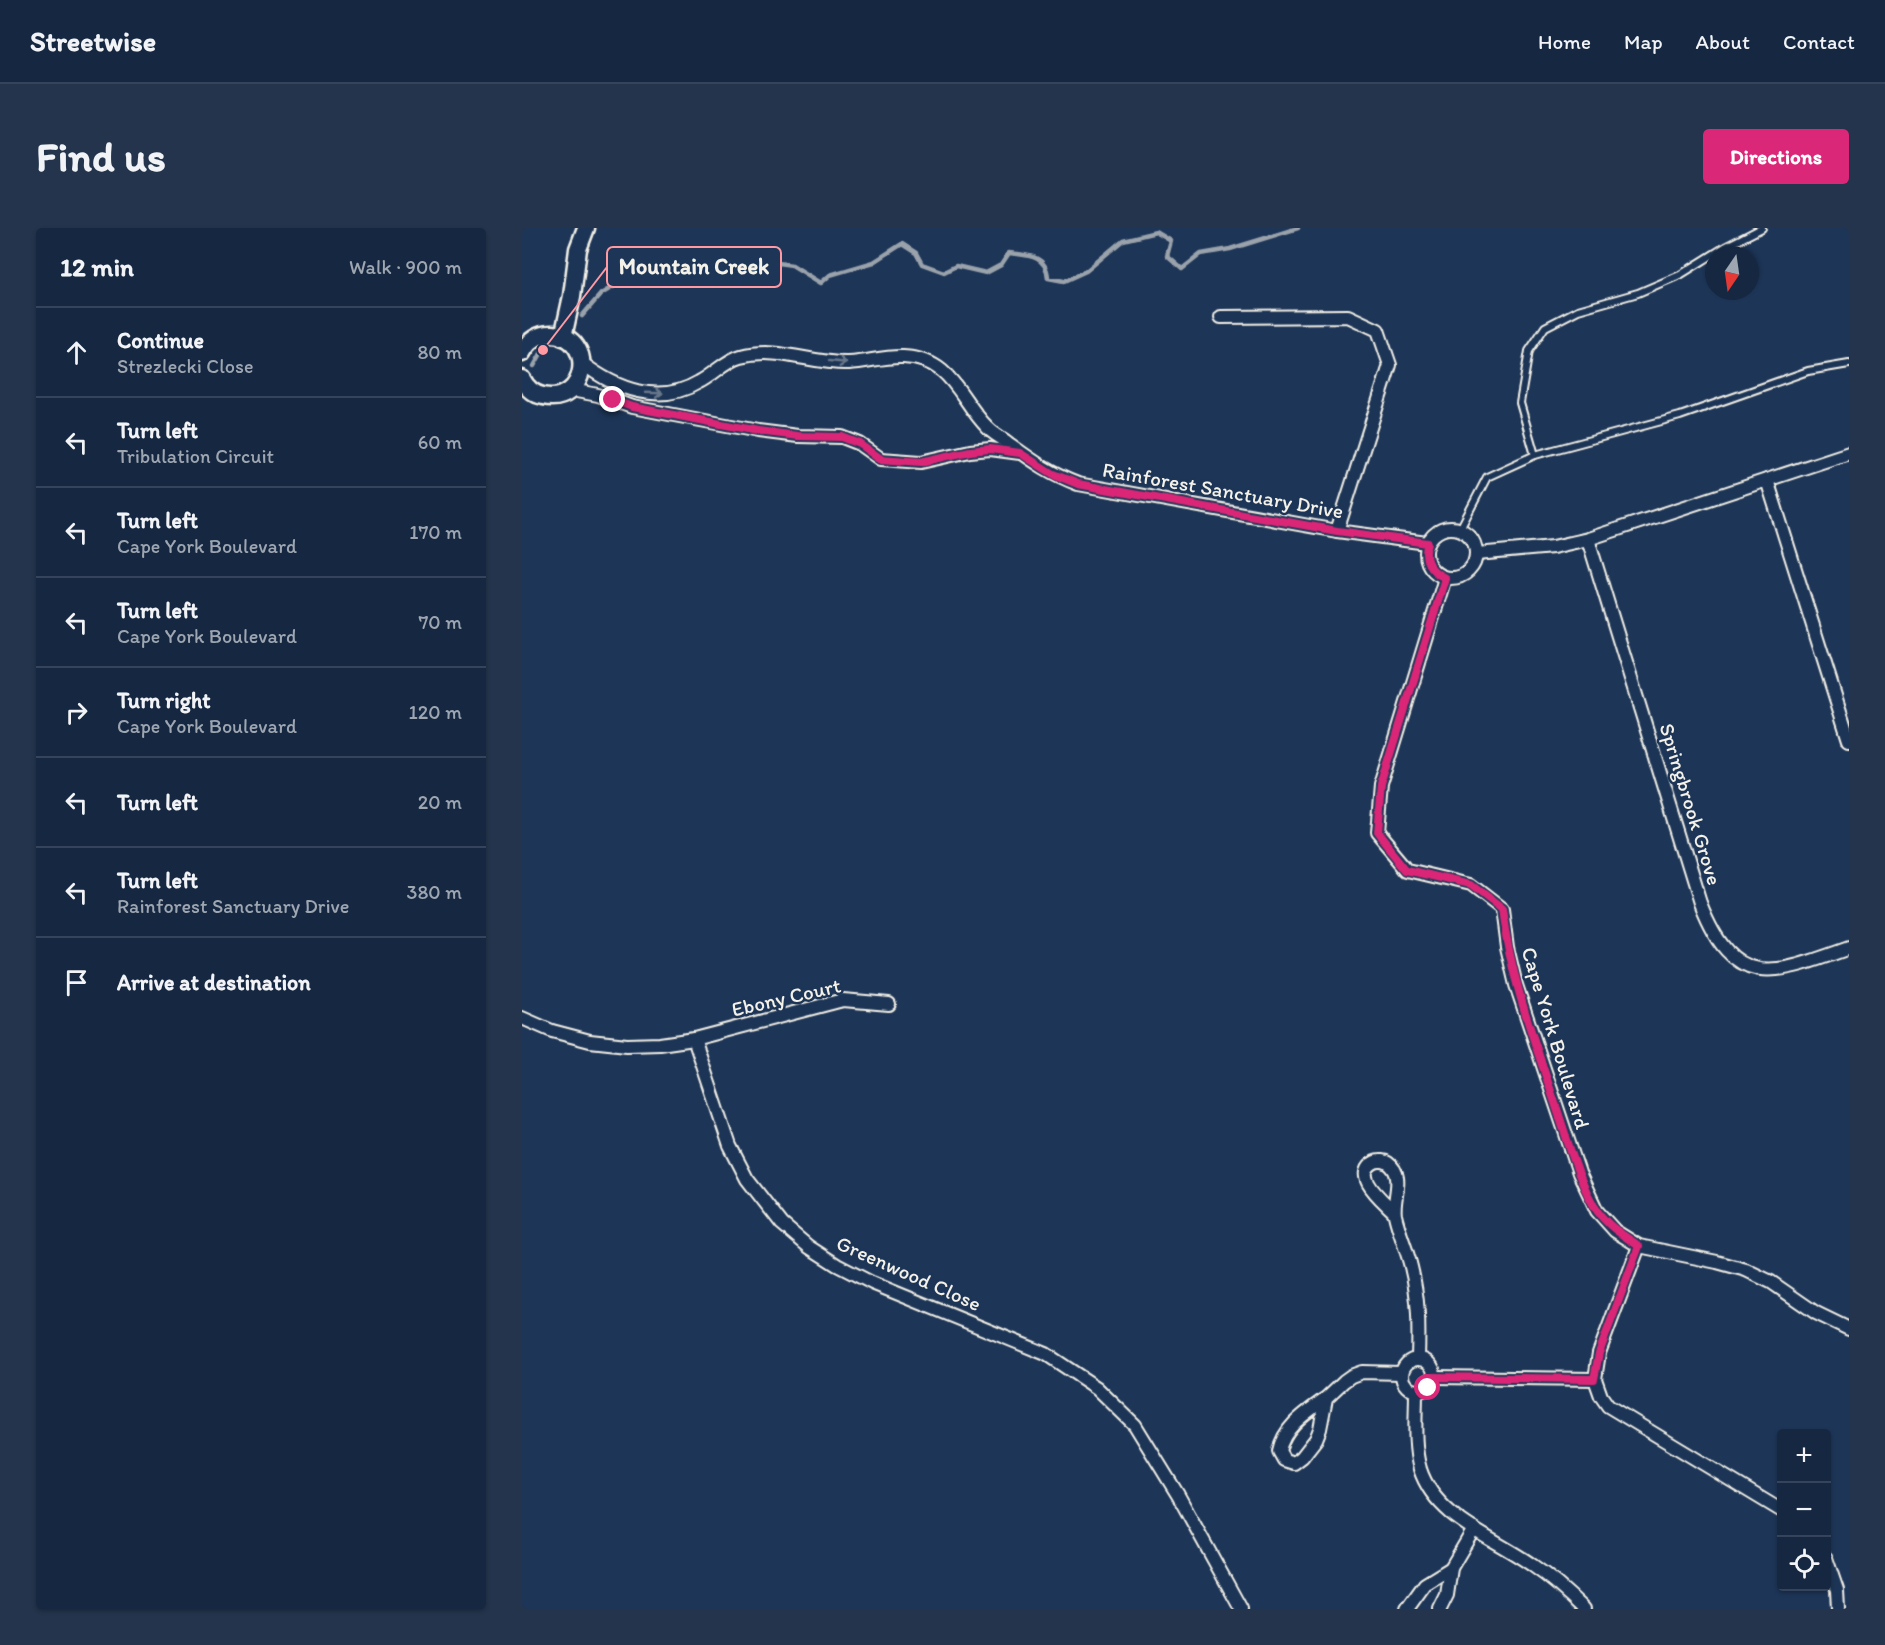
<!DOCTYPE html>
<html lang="en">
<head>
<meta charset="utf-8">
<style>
  :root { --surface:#162841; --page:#23344c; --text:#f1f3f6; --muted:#9ea6b1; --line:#35445a; --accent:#db2777 }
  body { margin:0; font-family:Itim,sans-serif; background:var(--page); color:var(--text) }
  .controls { position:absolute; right:18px; bottom:18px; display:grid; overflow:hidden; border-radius:6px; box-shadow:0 2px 4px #0004 }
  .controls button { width:54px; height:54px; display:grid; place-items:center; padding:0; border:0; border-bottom:2px solid var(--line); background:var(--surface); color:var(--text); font:30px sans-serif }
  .compass { position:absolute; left:1183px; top:18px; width:54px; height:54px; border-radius:50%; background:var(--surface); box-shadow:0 2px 4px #0004; rotate:193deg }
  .stop { position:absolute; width:18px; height:18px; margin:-14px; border:4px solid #db2777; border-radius:50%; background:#fff }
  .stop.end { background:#db2777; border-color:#fff; box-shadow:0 2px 6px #0008 }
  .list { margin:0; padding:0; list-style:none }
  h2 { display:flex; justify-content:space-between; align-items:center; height:78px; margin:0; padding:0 24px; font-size:26px }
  h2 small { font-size:20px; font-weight:400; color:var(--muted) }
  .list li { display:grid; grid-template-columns:39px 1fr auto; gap:18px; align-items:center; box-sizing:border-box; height:90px; padding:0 24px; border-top:2px solid var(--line) }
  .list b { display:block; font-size:22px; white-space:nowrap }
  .list p { margin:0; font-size:20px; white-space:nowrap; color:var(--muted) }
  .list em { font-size:20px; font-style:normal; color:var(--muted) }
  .icon { flex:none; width:33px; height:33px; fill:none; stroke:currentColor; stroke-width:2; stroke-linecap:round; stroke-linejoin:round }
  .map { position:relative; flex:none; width:1327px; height:1381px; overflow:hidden; border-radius:6px }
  header { display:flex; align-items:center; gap:36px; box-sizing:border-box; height:84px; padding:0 30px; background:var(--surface); border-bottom:2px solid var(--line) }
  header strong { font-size:28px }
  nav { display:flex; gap:33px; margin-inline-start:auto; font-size:21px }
  .intro { display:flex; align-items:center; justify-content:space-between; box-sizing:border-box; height:144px; padding:0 36px }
  h1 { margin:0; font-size:42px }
  .button { padding:15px 27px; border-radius:6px; background:var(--accent); color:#fff; font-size:21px; font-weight:700 }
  main { display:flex; gap:36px; padding:0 36px }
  aside { flex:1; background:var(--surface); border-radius:6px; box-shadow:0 2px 4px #0004 }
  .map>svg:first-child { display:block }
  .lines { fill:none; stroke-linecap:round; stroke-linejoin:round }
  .stream { stroke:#9aa2ab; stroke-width:4.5 }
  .lane-casing { stroke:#f4f1e8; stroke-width:10 }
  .street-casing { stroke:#f4f1e8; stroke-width:16 }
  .secondary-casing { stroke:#f4f1e8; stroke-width:21 }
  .lane { stroke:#1d3557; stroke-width:6 }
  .street { stroke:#1d3557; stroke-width:12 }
  .secondary { stroke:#1d3557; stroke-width:16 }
  .oneway { stroke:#68778a }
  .route { stroke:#db2777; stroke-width:8 }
  .labels { text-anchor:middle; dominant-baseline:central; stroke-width:5; stroke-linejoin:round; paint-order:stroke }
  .street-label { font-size:21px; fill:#f4f1e8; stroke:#1d3557 }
  .leader { fill:none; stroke:#ff9aa2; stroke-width:2 }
  .callout-dot { fill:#ff9aa2; stroke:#1d3557; stroke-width:2 }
  .callout { fill:#1d3557; stroke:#ff9aa2; stroke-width:2 }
  .callout-label { font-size:22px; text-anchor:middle; font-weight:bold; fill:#f4f1e8 }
</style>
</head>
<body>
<header>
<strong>Streetwise</strong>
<nav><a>Home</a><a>Map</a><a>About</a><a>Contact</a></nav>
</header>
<div class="intro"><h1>Find us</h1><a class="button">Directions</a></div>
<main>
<aside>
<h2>12 min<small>Walk · 900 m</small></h2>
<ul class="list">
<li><svg class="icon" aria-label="ahead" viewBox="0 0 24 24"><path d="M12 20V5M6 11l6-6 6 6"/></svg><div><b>Continue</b><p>Strezlecki Close</p></div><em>80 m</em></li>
<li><svg class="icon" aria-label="left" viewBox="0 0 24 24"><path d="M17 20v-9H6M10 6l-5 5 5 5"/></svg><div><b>Turn left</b><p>Tribulation Circuit</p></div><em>60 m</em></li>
<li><svg class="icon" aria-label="left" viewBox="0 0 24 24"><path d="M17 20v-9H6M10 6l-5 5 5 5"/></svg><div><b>Turn left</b><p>Cape York Boulevard</p></div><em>170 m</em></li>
<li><svg class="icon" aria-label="left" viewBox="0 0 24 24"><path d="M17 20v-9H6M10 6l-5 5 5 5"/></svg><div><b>Turn left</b><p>Cape York Boulevard</p></div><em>70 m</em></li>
<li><svg class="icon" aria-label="right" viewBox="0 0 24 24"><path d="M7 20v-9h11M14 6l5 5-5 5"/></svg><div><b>Turn right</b><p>Cape York Boulevard</p></div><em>120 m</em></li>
<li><svg class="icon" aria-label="left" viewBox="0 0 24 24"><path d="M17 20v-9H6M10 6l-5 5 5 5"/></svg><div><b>Turn left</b></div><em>20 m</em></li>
<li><svg class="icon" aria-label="left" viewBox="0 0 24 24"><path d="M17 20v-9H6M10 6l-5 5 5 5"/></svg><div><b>Turn left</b><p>Rainforest Sanctuary Drive</p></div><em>380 m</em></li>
<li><svg class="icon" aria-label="arrive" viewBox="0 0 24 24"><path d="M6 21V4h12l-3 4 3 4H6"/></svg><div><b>Arrive at destination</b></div></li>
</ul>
</aside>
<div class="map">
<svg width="1327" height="1381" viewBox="0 0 1327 1381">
  <rect width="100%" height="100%" fill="#1d3557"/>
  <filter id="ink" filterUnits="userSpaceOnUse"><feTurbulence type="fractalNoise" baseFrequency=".0167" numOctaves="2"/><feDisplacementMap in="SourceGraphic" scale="12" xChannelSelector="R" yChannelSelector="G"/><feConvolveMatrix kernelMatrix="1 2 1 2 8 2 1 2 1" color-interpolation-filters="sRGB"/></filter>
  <g filter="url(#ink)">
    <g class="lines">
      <g class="stream">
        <path d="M60,88L79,66L119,42L177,38L222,48L256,35L270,37L299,55L308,47L352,34L380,16L394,25L400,36L422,44L434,38L464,45L479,37L487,25C505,27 525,27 526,50L542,53L564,43L601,12L634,4L649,13L645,28L660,41L679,26L708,21L776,0"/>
        <polyline points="12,138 21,122"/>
      </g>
      <defs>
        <g id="lane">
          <polyline points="1013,227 998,175 1007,123 1023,99 1056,82 1116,65 1158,47 1203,19 1240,0"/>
          <polyline points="938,301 965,249 1013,227 1158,188 1286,143 1327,136"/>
        </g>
        <g id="street">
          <polyline points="699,89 826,88 856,102 868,137 815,303"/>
          <path d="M60,135C94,161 137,178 177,154C191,147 204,132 219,128C257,118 292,137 327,135C346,134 363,128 381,129C431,131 437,171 465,199C471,206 479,209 486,215C511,233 527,245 556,256L815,303L905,315"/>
          <polyline points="49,162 76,167 110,179 236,203 276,208 320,209 338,216 359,231 399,234 448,223 468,221 498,225"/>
          <polyline points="1245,252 1327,512"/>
          <circle cx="929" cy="325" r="25"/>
          <path d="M1066,311L1178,675C1213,764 1252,747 1327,720"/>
          <polyline points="955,326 1031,319 1066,311 1327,225"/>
          <polyline points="923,350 859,559 855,605 886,642 949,657 980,681 985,719 994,757 1057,945 1075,983 1093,1003 1117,1018 1195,1034 1224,1042 1249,1054 1294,1085 1327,1101"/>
          <polyline points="0,790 30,803 68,813 105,817 138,816 172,811 321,772 367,776"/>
          <polyline points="172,811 208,918 225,951 260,996 287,1019 315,1037 350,1055 524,1126 575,1160 613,1197 656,1267 719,1381"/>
          <path d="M872,984C863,974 827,947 853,934C857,932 863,933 866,935C884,948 870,970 873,987C877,1005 885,1022 889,1039C897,1071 897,1098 896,1131"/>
          <polyline points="1117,1018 1077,1125 1073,1151 1079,1168 1086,1178 1260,1283"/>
          <circle cx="896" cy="1147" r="16"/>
          <polyline points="912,1149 1073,1151"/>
          <path d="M894,1163C894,1188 891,1217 898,1241C914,1291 971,1309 1010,1337C1029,1350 1046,1365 1062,1381"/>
          <path d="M804,1170C785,1184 762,1198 757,1223L762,1232L772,1235L780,1229L794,1211L798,1201L804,1170L822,1153L829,1148L840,1144L879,1145"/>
          <polyline points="1304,1330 1315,1362 1316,1381"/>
          <polyline points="885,1381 903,1356 929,1340"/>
          <polyline points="918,1381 925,1367 929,1340 952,1301"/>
        </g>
        <g id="secondary">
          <polyline points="41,109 50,68 56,21 64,0"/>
          <path d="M0,125C6,113 17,105 31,106C75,110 65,178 21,168C11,166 4,159 0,151"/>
        </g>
      </defs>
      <use href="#lane" class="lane-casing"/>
      <use href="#street" class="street-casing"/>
      <use href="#secondary" class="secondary-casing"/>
      <use href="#lane" class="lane"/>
      <use href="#street" class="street"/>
      <use href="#secondary" class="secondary"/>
    </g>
    <defs><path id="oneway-shaft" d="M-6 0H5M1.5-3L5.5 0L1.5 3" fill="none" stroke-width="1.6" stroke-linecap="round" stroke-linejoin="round" transform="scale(1.5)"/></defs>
    <g class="oneway">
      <use href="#oneway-shaft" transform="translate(316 134) rotate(6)"/>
      <use href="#oneway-shaft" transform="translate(132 165) rotate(2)"/>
    </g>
  </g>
  <g class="lines" filter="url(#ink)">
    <path class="route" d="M91,172L110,179L236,203L276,208L320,209L338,216L359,231L399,234L448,223L468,221L498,225L531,246L556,256L583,261L815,303L906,315C900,331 908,343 923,350L859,559L855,605L885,642L949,657L980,681C989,754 1014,817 1037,887C1047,917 1058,958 1076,984C1087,999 1102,1008 1117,1018L1077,1125L1072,1151L912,1149L906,1160"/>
  </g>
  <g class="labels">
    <g class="street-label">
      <text transform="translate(701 262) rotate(10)">Rainforest Sanctuary Drive</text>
      <text transform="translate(1169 576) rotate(73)">Springbrook Grove</text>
      <text transform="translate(264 769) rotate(-13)">Ebony Court</text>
      <text transform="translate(1034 810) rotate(73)">Cape York Boulevard</text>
      <text transform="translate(387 1045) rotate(24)">Greenwood Close</text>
    </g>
  </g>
  <path class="leader" d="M21 122L85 39"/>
  <circle class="callout-dot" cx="21" cy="122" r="6"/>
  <rect class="callout" x="85" y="19" width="174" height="40" rx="6"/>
  <g class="callout-label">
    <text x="172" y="46">Mountain Creek</text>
  </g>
</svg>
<div class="controls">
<button>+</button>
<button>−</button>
<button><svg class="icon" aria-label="locate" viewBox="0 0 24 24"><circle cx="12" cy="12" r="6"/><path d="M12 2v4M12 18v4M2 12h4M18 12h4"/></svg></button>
</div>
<svg class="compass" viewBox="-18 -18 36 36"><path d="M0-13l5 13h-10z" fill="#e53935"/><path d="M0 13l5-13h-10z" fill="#9ea6b1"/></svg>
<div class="stop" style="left:906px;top:1160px"></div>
<div class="stop end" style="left:91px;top:172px"></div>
</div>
</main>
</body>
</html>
